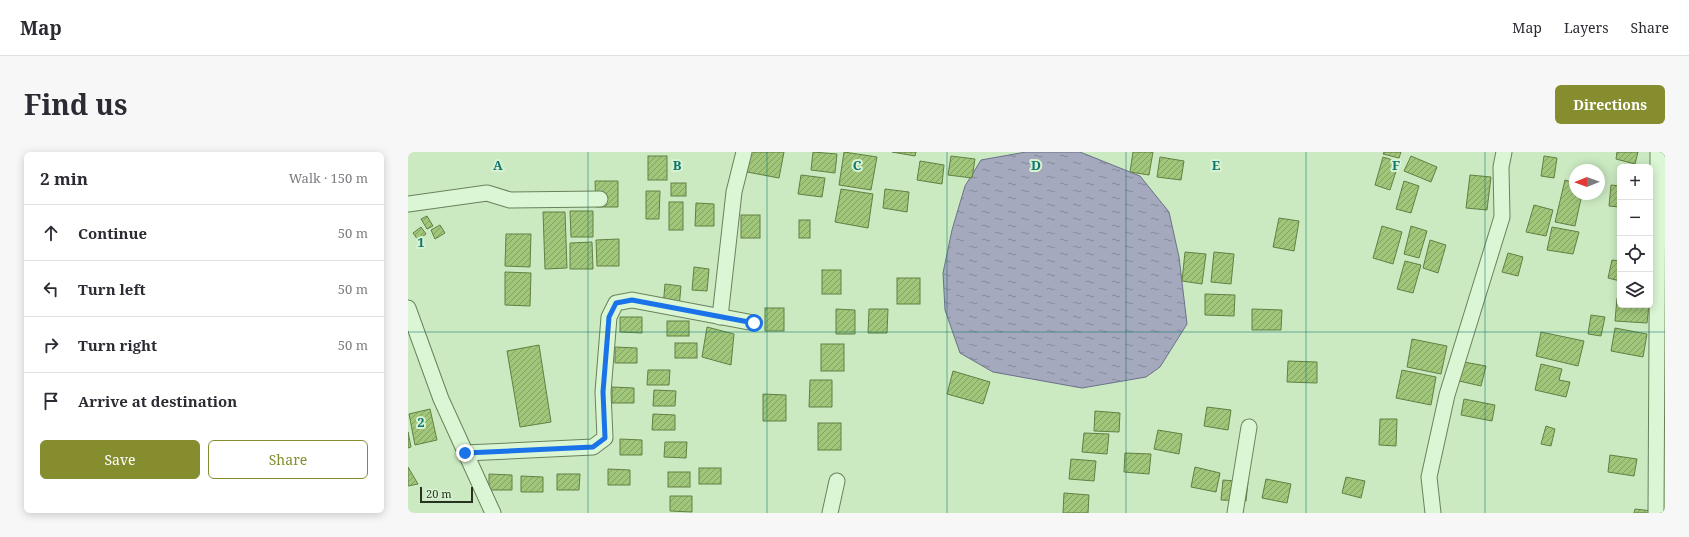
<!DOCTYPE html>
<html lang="en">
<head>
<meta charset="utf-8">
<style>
  :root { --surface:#fff; --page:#f7f7f7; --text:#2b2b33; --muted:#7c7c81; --line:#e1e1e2; --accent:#868d2f }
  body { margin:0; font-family:"Noto Serif",serif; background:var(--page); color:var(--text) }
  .controls { position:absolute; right:12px; top:12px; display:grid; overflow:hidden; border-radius:6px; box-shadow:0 2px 10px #0003 }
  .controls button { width:36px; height:36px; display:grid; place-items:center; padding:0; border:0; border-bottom:1px solid var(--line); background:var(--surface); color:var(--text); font:20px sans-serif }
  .compass { position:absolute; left:1161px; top:12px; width:36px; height:36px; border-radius:50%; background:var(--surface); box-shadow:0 2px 10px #0003; rotate:269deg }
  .scale { position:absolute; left:12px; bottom:10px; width:53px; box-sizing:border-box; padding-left:4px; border:2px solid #27331e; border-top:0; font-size:11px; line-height:14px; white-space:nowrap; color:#27331e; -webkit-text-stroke:3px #d8f2d1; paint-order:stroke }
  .stop { position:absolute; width:12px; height:12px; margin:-9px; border:3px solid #1a73e8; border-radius:50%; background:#fff }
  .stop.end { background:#1a73e8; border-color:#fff; box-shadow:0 1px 4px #0008 }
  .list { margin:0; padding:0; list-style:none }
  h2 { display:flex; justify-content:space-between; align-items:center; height:52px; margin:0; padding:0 16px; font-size:17px }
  h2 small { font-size:13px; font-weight:400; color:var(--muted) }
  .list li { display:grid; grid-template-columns:26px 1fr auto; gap:12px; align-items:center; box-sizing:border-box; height:56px; padding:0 16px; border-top:1px solid var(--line) }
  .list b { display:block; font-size:15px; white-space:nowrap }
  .list em { font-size:13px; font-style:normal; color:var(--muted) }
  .actions { display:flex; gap:8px; padding:12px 16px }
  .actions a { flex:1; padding:9px 0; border:1px solid var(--accent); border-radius:6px; text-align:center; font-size:14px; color:var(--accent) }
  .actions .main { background:var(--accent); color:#fff }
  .icon { flex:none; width:22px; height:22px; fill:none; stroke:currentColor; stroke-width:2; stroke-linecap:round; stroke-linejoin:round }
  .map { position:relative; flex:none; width:1257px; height:361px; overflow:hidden; border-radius:6px }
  header { display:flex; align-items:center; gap:24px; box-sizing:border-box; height:56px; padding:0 20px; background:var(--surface); border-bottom:1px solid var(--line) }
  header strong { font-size:19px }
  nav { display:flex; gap:22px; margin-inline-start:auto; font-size:14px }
  .intro { display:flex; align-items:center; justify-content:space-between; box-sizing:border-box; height:96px; padding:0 24px }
  h1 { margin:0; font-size:28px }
  .button { padding:10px 18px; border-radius:6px; background:var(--accent); color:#fff; font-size:14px; font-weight:700 }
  main { display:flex; gap:24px; padding:0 24px }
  aside { flex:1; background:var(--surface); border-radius:6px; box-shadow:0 2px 10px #0003 }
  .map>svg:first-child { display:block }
  .water { fill:url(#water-ripples); stroke:#6c718a }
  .building { fill:url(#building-hatch); stroke:#628042 }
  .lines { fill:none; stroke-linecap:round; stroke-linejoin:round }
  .minor-casing { stroke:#6a825b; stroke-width:17 }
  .minor { stroke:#dbf6d4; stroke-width:15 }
  .route { stroke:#1a73e8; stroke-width:5 }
  .grid { fill:none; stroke:#0f766e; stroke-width:1; stroke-opacity:0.55 }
  .grid-label { font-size:13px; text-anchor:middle; font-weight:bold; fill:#0f766e; stroke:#d8f2d1; stroke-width:4; stroke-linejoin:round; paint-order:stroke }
</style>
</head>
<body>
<header>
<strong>Map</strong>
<nav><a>Map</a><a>Layers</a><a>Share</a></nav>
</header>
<div class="intro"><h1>Find us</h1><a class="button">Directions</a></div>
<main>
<aside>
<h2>2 min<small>Walk · 150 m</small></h2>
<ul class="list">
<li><svg class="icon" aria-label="ahead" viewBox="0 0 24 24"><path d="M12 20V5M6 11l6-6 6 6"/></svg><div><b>Continue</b></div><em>50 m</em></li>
<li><svg class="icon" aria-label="left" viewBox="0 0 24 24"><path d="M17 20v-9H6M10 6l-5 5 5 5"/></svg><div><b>Turn left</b></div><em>50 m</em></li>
<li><svg class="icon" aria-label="right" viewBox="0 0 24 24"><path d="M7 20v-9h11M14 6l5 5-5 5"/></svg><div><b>Turn right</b></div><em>50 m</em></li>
<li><svg class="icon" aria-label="arrive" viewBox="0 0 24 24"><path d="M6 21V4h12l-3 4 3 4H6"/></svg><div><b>Arrive at destination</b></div></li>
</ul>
<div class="actions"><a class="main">Save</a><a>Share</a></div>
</aside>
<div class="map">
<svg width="1257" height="361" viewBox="0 0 1257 361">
  <defs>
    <pattern id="water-ripples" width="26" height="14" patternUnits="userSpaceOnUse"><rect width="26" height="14" fill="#a4a9bd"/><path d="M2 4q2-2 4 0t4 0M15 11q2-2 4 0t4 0" fill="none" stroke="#868a99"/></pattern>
    <pattern id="building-hatch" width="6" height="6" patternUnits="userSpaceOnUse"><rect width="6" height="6" fill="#a0c67a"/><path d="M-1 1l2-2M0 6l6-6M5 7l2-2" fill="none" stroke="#82a163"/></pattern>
  </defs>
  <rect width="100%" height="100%" fill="#cbeac2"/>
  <polygon class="water" points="618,0 672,0 732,24 761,60 771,105 779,172 752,215 738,225 674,236 585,220 552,201 537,158 535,121 544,78 557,34 573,8"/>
  <g class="building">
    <polygon points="343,0 376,0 371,26 339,20"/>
    <polygon points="405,0 429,2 427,21 403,18"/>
    <polygon points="436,0 469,5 463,38 431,33"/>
    <polygon points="484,0 508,0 507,4"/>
    <polygon points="725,0 745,0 741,23 722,20"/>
    <polygon points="976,0 993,0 991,6 975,2"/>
    <polygon points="1209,0 1230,0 1227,12 1208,7"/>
    <rect x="240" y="4" width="19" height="24"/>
    <polygon points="543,4 567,7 564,26 540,23"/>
    <polygon points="1003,4 1029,15 1023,30 996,19"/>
    <polygon points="1136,4 1149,6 1146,26 1133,24"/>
    <polygon points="752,5 776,9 773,28 749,25"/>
    <polygon points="975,5 991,10 982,38 967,33"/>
    <polygon points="512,9 536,13 534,32 509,28"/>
    <polygon points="393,23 417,26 414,45 390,42"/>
    <polygon points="1062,23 1083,25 1079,58 1058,56"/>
    <polygon points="1157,28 1167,31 1167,42 1174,42 1167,74 1147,70"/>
    <polygon points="187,29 210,29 210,55 188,55"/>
    <polygon points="996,29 1011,34 1003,61 988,57"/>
    <rect x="263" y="31" width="15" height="13"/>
    <polygon points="1203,33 1212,34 1212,55 1201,54"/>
    <polygon points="433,37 465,42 460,76 427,70"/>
    <polygon points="477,37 501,40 499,60 475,56"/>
    <polygon points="238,39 252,39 251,67 238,67"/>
    <rect x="261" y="50" width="14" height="28"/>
    <polygon points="288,51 306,52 306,74 287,74"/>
    <polygon points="1126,53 1145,58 1138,84 1118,80"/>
    <polygon points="162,59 185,59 185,85 163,85"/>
    <polygon points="135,60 157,60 159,116 137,117"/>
    <rect x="333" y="63" width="19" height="23"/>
    <polygon points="19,64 25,74 19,77 13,67"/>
    <polygon points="871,66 891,69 886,99 865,95"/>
    <rect x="391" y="68" width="11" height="18"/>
    <polygon points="32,73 37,81 27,87 23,78"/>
    <polygon points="974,74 994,80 985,112 965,106"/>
    <polygon points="1003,74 1019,79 1011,106 996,102"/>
    <polygon points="13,75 18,82 10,88 5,81"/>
    <polygon points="1144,75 1171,80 1165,102 1139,98"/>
    <polygon points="98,82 123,82 122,115 97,114"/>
    <polygon points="211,87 211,114 189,114 188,88"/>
    <polygon points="1022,88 1038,93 1030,121 1015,116"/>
    <polygon points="184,90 185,117 162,117 162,91"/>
    <polygon points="777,100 798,102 794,132 774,129"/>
    <polygon points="806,100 826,102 823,132 803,130"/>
    <polygon points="1100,101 1115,105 1110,124 1094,120"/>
    <polygon points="1204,108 1212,109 1212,129 1200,126"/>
    <polygon points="997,109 1013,113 1005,141 989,137"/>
    <polygon points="286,115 301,117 299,139 284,138"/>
    <rect x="414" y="118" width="19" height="24"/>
    <polygon points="97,120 123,121 122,154 97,153"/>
    <rect x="489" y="126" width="23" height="26"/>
    <polygon points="257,132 273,134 271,156 255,155"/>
    <polygon points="797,142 827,143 826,164 797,163"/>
    <polygon points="1209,146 1212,146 1212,153 1241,153 1239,171 1207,169"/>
    <rect x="357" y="156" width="19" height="23"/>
    <polygon points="428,157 447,158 447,182 428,182"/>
    <polygon points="461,157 480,157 479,181 460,181"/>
    <polygon points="844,157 874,158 873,178 844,178"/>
    <polygon points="1183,163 1197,165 1193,184 1180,182"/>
    <polygon points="212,165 234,165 234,181 212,180"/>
    <rect x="259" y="169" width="22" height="15"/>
    <polygon points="299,175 326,182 323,213 294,205"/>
    <polygon points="1207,176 1239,182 1235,205 1203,199"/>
    <polygon points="1133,180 1176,189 1170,214 1128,204"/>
    <polygon points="1004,187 1039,194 1033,222 999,215"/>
    <rect x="267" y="191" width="22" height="15"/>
    <rect x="413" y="192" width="23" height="27"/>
    <polygon points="131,193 143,270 112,275 99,199"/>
    <polygon points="207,195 229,196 229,211 207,211"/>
    <polygon points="880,209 909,210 909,231 879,230"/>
    <polygon points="1056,210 1078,214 1073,234 1051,229"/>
    <polygon points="1133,212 1154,217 1151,228 1162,230 1158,245 1127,238"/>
    <polygon points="240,218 262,218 261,233 239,233"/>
    <polygon points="994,218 1028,225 1023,253 988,246"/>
    <polygon points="545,219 582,230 575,252 539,242"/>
    <polygon points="402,228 424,228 424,255 401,255"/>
    <polygon points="204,235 226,236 226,251 204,251"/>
    <polygon points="246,238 268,239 267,254 245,254"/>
    <polygon points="355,242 378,243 378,269 355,269"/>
    <polygon points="1056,247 1087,253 1084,269 1053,263"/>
    <polygon points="799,255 823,258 820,278 796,274"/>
    <polygon points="22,257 29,288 7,293 1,262"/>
    <polygon points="687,259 712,261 711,280 686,279"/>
    <polygon points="245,262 267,263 267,278 244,278"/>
    <polygon points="972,267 989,267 988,294 971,293"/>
    <rect x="410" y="271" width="23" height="27"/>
    <polygon points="1138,274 1147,277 1143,294 1133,292"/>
    <polygon points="750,278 774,282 771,302 746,297"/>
    <polygon points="0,280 3,295 0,296"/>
    <polygon points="676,281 701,282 699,302 674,300"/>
    <polygon points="212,287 234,288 234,303 212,303"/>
    <polygon points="257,290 279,290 278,306 256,305"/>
    <polygon points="717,301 743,302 741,322 716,320"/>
    <polygon points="1202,303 1229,307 1226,324 1200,320"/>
    <polygon points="663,307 688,309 686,329 661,327"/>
    <polygon points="0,315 10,332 0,334"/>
    <polygon points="787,315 812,321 808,340 783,335"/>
    <rect x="291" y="316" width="22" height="16"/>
    <polygon points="200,317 222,318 222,333 200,333"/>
    <rect x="260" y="320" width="22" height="15"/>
    <polygon points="81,322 104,323 104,338 81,338"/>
    <polygon points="149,322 172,322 171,338 149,338"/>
    <polygon points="113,324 135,325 135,340 113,340"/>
    <polygon points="938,325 957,329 953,346 934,341"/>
    <polygon points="858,327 883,332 879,351 854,346"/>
    <polygon points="815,328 840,330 838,349 813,348"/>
    <polygon points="656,341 681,343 680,361 655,361"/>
    <polygon points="262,344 284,344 284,360 262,359"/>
    <polygon points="1227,357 1244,359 1244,361 1226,361"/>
  </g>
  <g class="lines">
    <defs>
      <g id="minor">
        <polyline points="0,52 79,41 102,48 192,47"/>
        <polyline points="0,156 33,247 85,361"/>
        <polyline points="312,165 326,40 336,0"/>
        <polyline points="57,301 185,295 197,286 195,240 201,165 208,151 224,148 346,171"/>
        <polyline points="422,361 429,329"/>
        <polyline points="827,361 841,275"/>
        <polyline points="1025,361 1021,325 1039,243 1094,65 1093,15 1096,0"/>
        <polyline points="1248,361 1250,0"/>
      </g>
    </defs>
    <use href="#minor" class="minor-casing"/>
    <use href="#minor" class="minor"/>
  </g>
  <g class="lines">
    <polyline class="route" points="57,301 185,295 197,286 195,240 201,165 208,151 224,148 346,171"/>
  </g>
  <path class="grid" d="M180,0V361M359,0V361M539,0V361M718,0V361M898,0V361M1077,0V361M0,180H1257"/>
  <g class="grid-label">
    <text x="90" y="18">A</text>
    <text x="269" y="18">B</text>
    <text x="449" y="18">C</text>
    <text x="628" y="18">D</text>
    <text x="808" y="18">E</text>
    <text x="988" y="18">F</text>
    <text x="13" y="95">1</text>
    <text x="13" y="275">2</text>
  </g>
</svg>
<div class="controls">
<button>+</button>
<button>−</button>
<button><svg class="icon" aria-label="locate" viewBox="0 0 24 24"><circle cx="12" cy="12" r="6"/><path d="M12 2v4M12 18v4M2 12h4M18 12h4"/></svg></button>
<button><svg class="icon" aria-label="layers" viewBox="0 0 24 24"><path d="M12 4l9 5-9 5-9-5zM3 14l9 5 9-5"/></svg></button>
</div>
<svg class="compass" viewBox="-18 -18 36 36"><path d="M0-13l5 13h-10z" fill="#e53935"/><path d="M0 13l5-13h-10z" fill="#7c7c81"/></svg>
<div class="scale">20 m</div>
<div class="stop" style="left:346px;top:171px"></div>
<div class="stop end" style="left:57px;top:301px"></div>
</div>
</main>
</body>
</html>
